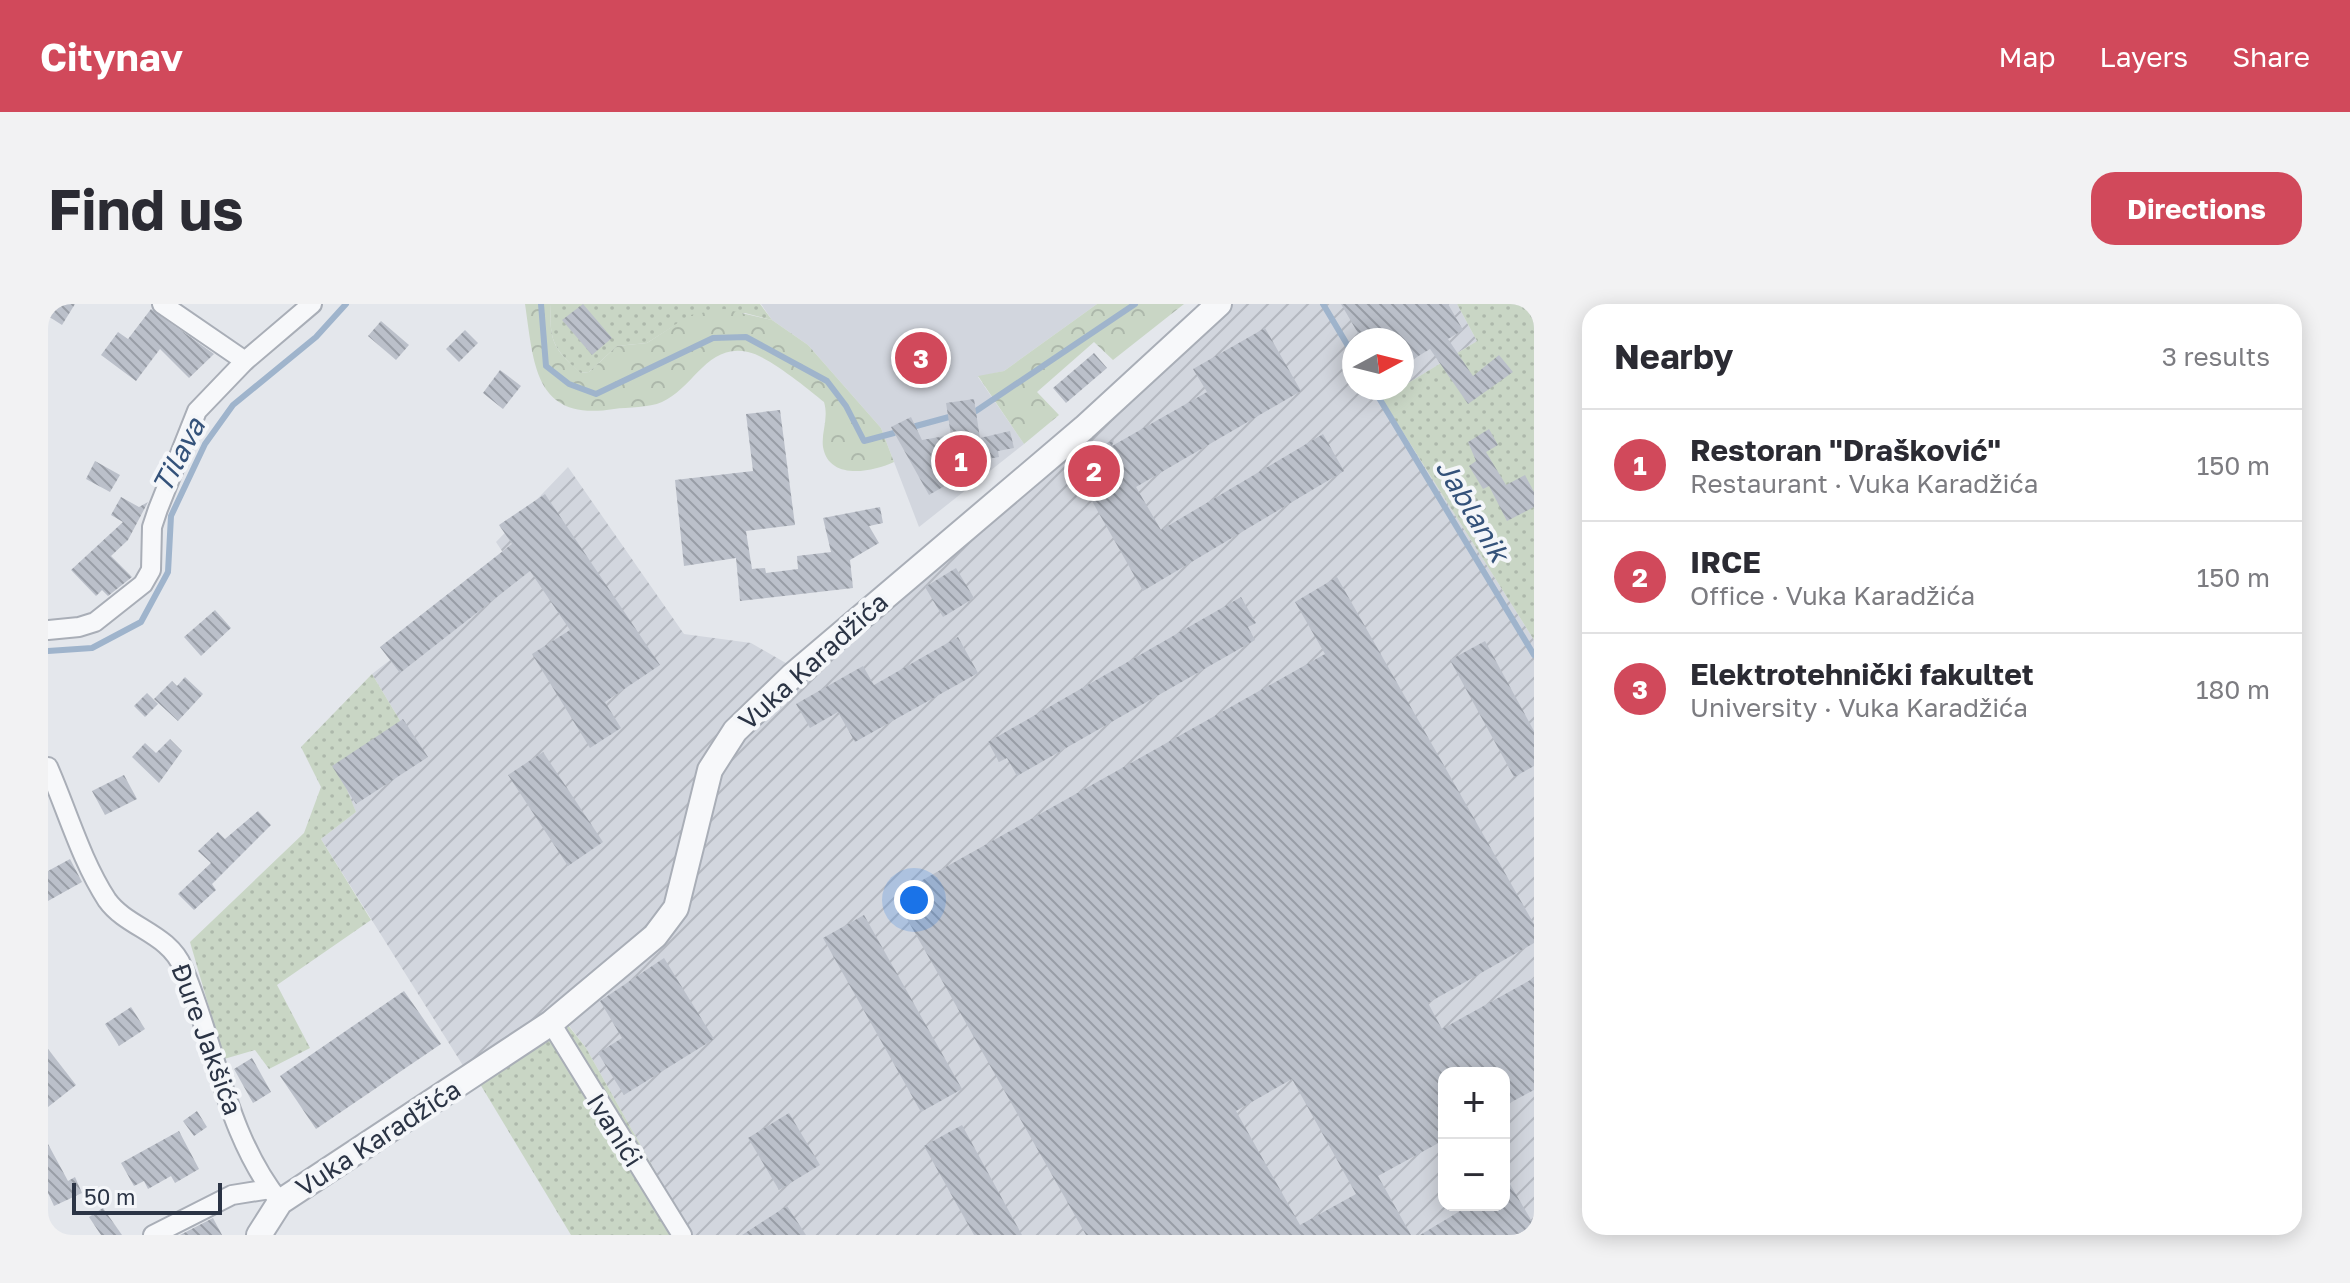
<!DOCTYPE html>
<html lang="en">
<head>
<meta charset="utf-8">
<style>
  :root { --surface:#fff; --page:#f2f2f3; --text:#2b2b33; --muted:#7c7c81; --line:#e1e1e2; --accent:#d1495b }
  body { margin:0; font-family:"Golos Text",sans-serif; background:var(--page); color:var(--text) }
  .controls { position:absolute; right:24px; bottom:24px; display:grid; overflow:hidden; border-radius:16px; box-shadow:0 4px 20px #0003 }
  .controls button { width:72px; height:72px; display:grid; place-items:center; padding:0; border:0; border-bottom:2px solid var(--line); background:var(--surface); color:var(--text); font:40px sans-serif }
  .compass { position:absolute; left:1294px; top:24px; width:72px; height:72px; border-radius:50%; background:var(--surface); box-shadow:0 4px 20px #0003; rotate:83deg }
  .scale { position:absolute; left:24px; bottom:20px; width:150px; box-sizing:border-box; padding-left:8px; border:4px solid #2b3445; border-top:0; font-size:22px; line-height:28px; white-space:nowrap; color:#2b3445; -webkit-text-stroke:6px #f4f6f9; paint-order:stroke }
  .you { position:absolute; left:866px; top:596px; width:28px; height:28px; margin:-20px; border:6px solid #fff; border-radius:50%; background:#1a73e8; box-shadow:0 0 0 12px #1a73e833 }
  .badge { display:grid; place-items:center; width:52px; height:52px; border-radius:50%; background:var(--accent); color:#fff; font-size:26px; font-weight:700 }
  .pin { position:absolute; translate:-50% -50%; border:4px solid #fff; box-shadow:0 2px 8px #0006 }
  .list { margin:0; padding:0; list-style:none }
  h2 { display:flex; justify-content:space-between; align-items:center; height:104px; margin:0; padding:0 32px; font-size:34px }
  h2 small { font-size:26px; font-weight:400; color:var(--muted) }
  .list li { display:grid; grid-template-columns:52px 1fr auto; gap:24px; align-items:center; box-sizing:border-box; height:112px; padding:0 32px; border-top:2px solid var(--line) }
  .list b { display:block; font-size:30px; white-space:nowrap }
  .list p { margin:0; font-size:26px; white-space:nowrap; color:var(--muted) }
  .list em { font-size:26px; font-style:normal; color:var(--muted) }
  .map { position:relative; flex:none; width:1486px; height:931px; overflow:hidden; border-radius:24px }
  header { display:flex; align-items:center; gap:48px; box-sizing:border-box; height:112px; padding:0 40px; background:var(--accent); color:#fff }
  header strong { font-size:38px }
  nav { display:flex; gap:44px; margin-inline-start:auto; font-size:28px }
  .intro { display:flex; align-items:center; justify-content:space-between; box-sizing:border-box; height:192px; padding:0 48px }
  h1 { margin:0; font-size:56px }
  .button { padding:20px 36px; border-radius:24px; background:var(--accent); color:#fff; font-size:28px; font-weight:700 }
  main { display:flex; gap:48px; padding:0 48px }
  aside { flex:1; background:var(--surface); border-radius:24px; box-shadow:0 4px 20px #0003 }
  .map>svg:first-child { display:block }
  .built { fill:#d2d6de }
  .industrial { fill:url(#industrial-furrows); fill-rule:evenodd }
  .grass { fill:url(#grass-dots) }
  .forest { fill:url(#forest-crowns) }
  .lines { fill:none; stroke-linecap:round; stroke-linejoin:round }
  .stream { stroke:#9fb4cc; stroke-width:6 }
  .building { fill:url(#building-back-hatch); fill-rule:evenodd }
  .minor-casing { stroke:#a9aeb7; stroke-width:22 }
  .tertiary-casing { stroke:#a9aeb7; stroke-width:28 }
  .minor { stroke:#f7f8fa; stroke-width:18 }
  .tertiary { stroke:#f7f8fa; stroke-width:24 }
  .labels { text-anchor:middle; dominant-baseline:central; stroke-width:8; stroke-linejoin:round; paint-order:stroke }
  .street-label { font-size:26px; fill:#2b3445; stroke:#f4f6f9 }
  .water-label { font-size:28px; font-style:italic; fill:#34527a; stroke:#f4f6f9 }
</style>
</head>
<body>
<header>
<strong>Citynav</strong>
<nav><a>Map</a><a>Layers</a><a>Share</a></nav>
</header>
<div class="intro"><h1>Find us</h1><a class="button">Directions</a></div>
<main>
<div class="map">
<svg width="1486" height="931" viewBox="0 0 1486 931">
  <defs>
    <pattern id="industrial-furrows" width="10" height="10" patternUnits="userSpaceOnUse" patternTransform="scale(2)"><rect width="10" height="10" fill="#d2d6de"/><path d="M-1 1l2-2M0 10L10 0M9 11l2-2" fill="none" stroke="#b4b8c0"/></pattern>
    <pattern id="grass-dots" width="8" height="8" patternUnits="userSpaceOnUse" patternTransform="scale(2)"><rect width="8" height="8" fill="#c9d6c5"/><path d="M2 2h.1M6 6h.1" fill="none" stroke="#adb8ab" stroke-width="1.8" stroke-linecap="round"/></pattern>
    <pattern id="forest-crowns" width="20" height="18" patternUnits="userSpaceOnUse" patternTransform="scale(2)"><rect width="20" height="18" fill="#c9d6c5"/><path d="M2 6a3 3 0 1 1 6 0M12 15a3 3 0 1 1 6 0" fill="none" stroke="#adb8ab"/></pattern>
    <pattern id="building-back-hatch" width="6" height="6" patternUnits="userSpaceOnUse" patternTransform="scale(2)"><rect width="6" height="6" fill="#bbc0ca"/><path d="M-1 5l2 2M0 0l6 6M5-1l2 2" fill="none" stroke="#989da6"/></pattern>
  </defs>
  <rect width="100%" height="100%" fill="#e4e7ec"/>
  <polygon class="built" points="713,0 1049,0 956,67 930,73 976,140 871,223 833,124 760,41 724,16"/>
  <path class="industrial" d="M1171,0H1409L1429,37L1354,83V36H1306V84H1352L1334,95L1486,336V931H643L538,744L509,706L419,768L273,535L308,508L294,476L360,430L324,370L464,262L448,238L520,163L636,330L703,339L762,373L915,226ZM1396,769H1456V901H1396Z"/>
  <g class="grass">
    <path d="M503,0H712L724,16L697,9L632,18L599,39L569,42L541,68L532,69C505,44 501,37 503,0Z"/>
    <polygon points="1409,0 1486,0 1486,336 1334,95 1429,37"/>
    <polygon points="324,370 360,430 295,476 308,508 273,535 323,616 229,681 262,744 221,765 207,746 176,755 142,638 256,529 273,483 253,443"/>
    <polygon points="508,706 538,744 643,931 523,931 423,765"/>
  </g>
  <g class="forest">
    <path d="M477,0H503C501,37 505,45 533,69L541,68L569,42L599,39L642,11L676,5L724,16L760,41L833,124L846,158C824,168 781,177 775,143C773,128 781,115 776,98C760,85 720,52 700,48C659,39 646,84 614,98C601,104 580,103 566,105C486,118 486,60 477,0Z"/>
    <polygon points="1049,0 1136,0 1065,56 1046,38 989,88 1011,111 976,140 930,72 956,67"/>
  </g>
  <g class="lines">
    <g class="stream">
      <polyline points="493,0 498,62 521,80 548,90 665,34 698,33 779,77 798,102 816,137 846,129"/>
      <polyline points="1275,0 1306,52"/>
      <polyline points="1325,84 1486,351"/>
      <polyline points="928,107 1087,0"/>
      <polyline points="868,122 901,113"/>
      <polyline points="0,347 44,344 93,318 120,268 123,212 157,140 185,101 268,33 298,0"/>
    </g>
  </g>
  <g class="building">
    <polygon points="0,0 27,0 14,21 0,12"/>
    <polygon points="535,0 564,34 544,51 514,16"/>
    <polygon points="1293,0 1400,0 1415,26 1400,35 1425,72 1451,51 1465,68 1420,100 1382,45 1354,62 1354,36 1314,36"/>
    <polygon points="103,5 166,50 141,74 112,45 88,77 53,51 70,28 80,35"/>
    <polygon points="333,17 361,41 348,56 320,32"/>
    <polygon points="1217,24 1253,87 1088,183 1113,226 1275,130 1296,167 1095,287 1023,160 1066,136 1064,142 1159,88 1145,65"/>
    <polygon points="417,26 430,39 411,58 398,45"/>
    <polygon points="1046,49 1059,64 1018,99 1005,84"/>
    <polygon points="452,66 473,82 455,105 435,89"/>
    <polygon points="926,95 932,134 962,127 966,144 950,147 951,153 891,163 900,180 881,191 843,123 863,113 874,136 903,131 898,99"/>
    <polygon points="732,106 747,221 698,227 704,265 717,264 718,269 750,265 749,252 783,248 775,214 832,203 835,219 821,222 831,239 802,256 805,284 692,297 688,254 636,262 627,176 705,167 698,110"/>
    <polygon points="1441,125 1450,141 1438,148 1458,181 1477,171 1486,188 1486,203 1459,217 1441,182 1435,185 1421,162 1428,157 1420,138"/>
    <polygon points="47,157 72,171 62,188 38,175"/>
    <polygon points="497,190 612,361 557,398 573,424 542,444 484,350 522,326 482,267 352,369 332,343 464,240 451,221"/>
    <polygon points="73,193 91,203 100,198 80,236 63,252 84,273 60,292 54,286 48,292 23,266 75,218 63,211"/>
    <polygon points="908,264 926,294 895,313 877,283"/>
    <path d="M1289,273L1486,620V639L1380,699L1394,725L1486,674V786L1456,802V769H1396V836L1330,872L1363,931H1038L846,592L1277,350L1247,298ZM1244,775L1308,890L1252,921L1188,807Z"/>
    <polygon points="1193,293 1208,319 1200,323 1207,336 969,472 959,454 951,458 940,438"/>
    <polygon points="167,306 183,324 153,352 136,333"/>
    <polygon points="910,333 930,369 807,438 790,408 762,424 748,400 815,362 826,381"/>
    <polygon points="1437,337 1486,427 1486,462 1466,473 1402,356"/>
    <polygon points="137,373 155,390 130,417 106,395 124,377 129,382"/>
    <polygon points="99,389 110,400 97,413 86,402"/>
    <polygon points="355,415 380,453 308,500 284,462"/>
    <polygon points="122,435 134,447 111,479 84,453 97,439 108,449"/>
    <polygon points="495,448 555,538 520,562 460,471"/>
    <polygon points="76,471 89,495 57,511 44,487"/>
    <polygon points="210,507 223,521 164,580 168,586 146,606 130,590 163,559 150,547 170,528 177,535"/>
    <polygon points="22,555 34,578 0,597 0,567"/>
    <polygon points="816,611 914,785 873,808 775,634"/>
    <polygon points="616,654 666,735 576,791 550,749 574,734 552,697"/>
    <polygon points="356,687 393,740 268,825 232,772"/>
    <polygon points="83,703 97,725 71,742 57,720"/>
    <polygon points="0,745 28,781 0,803"/>
    <polygon points="204,754 223,788 205,799 186,765"/>
    <polygon points="149,807 159,823 146,832 135,817"/>
    <polygon points="741,809 772,861 731,886 700,834"/>
    <polygon points="914,821 974,931 926,931 876,842"/>
    <polygon points="131,827 151,865 127,879 123,872 100,885 96,877 86,882 73,859"/>
    <polygon points="0,840 20,877 27,873 34,889 6,902 0,889"/>
    <polygon points="1456,870 1486,921 1486,931 1372,931 1422,901 1456,901"/>
    <polygon points="739,902 758,931 694,931"/>
    <polygon points="55,904 74,931 53,931 41,913"/>
    <polygon points="165,914 174,931 132,931"/>
  </g>
  <g class="lines">
    <defs>
      <g id="minor">
        <polyline points="114,0 197,57"/>
        <polyline points="0,326 31,323 47,318 95,280 103,266 104,223 110,205 149,107 197,57 264,0"/>
        <path d="M0,463C19,506 33,556 59,596C79,624 121,629 135,664C168,741 178,831 232,898"/>
        <polyline points="503,719 634,931"/>
        <polyline points="105,931 184,891 222,885"/>
      </g>
      <polyline id="tertiary" points="211,931 232,898 503,719 607,632 628,604 662,466 687,427 744,372 1036,124 1171,0"/>
    </defs>
    <use href="#minor" class="minor-casing"/>
    <use href="#tertiary" class="tertiary-casing"/>
    <use href="#minor" class="minor"/>
    <use href="#tertiary" class="tertiary"/>
  </g>
  <g class="labels">
    <g class="street-label">
      <text transform="translate(765 357) rotate(-42)">Vuka Karadžića</text>
      <text transform="translate(159 735) rotate(70)">Đure Jakšića</text>
      <text transform="translate(567 826) rotate(58)">Ivanići</text>
      <text transform="translate(330 834) rotate(-33)">Vuka Karadžića</text>
    </g>
    <g class="water-label">
      <text transform="translate(130 151) rotate(-62)">Tilava</text>
      <text transform="translate(1425 206) rotate(59)">Jablanik</text>
    </g>
  </g>
</svg>
<div class="controls">
<button>+</button>
<button>−</button>
</div>
<svg class="compass" viewBox="-18 -18 36 36"><path d="M0-13l5 13h-10z" fill="#e53935"/><path d="M0 13l5-13h-10z" fill="#7c7c81"/></svg>
<div class="scale">50 m</div>
<div class="you"></div>
<div class="pin badge" style="left:913px;top:157px">1</div>
<div class="pin badge" style="left:1046px;top:167px">2</div>
<div class="pin badge" style="left:873px;top:54px">3</div>
</div>
<aside>
<h2>Nearby<small>3 results</small></h2>
<ul class="list">
<li><span class="badge">1</span><div><b>Restoran &quot;Drašković&quot;</b><p>Restaurant · Vuka Karadžića</p></div><em>150 m</em></li>
<li><span class="badge">2</span><div><b>IRCE</b><p>Office · Vuka Karadžića</p></div><em>150 m</em></li>
<li><span class="badge">3</span><div><b>Elektrotehnički fakultet</b><p>University · Vuka Karadžića</p></div><em>180 m</em></li>
</ul>
</aside>
</main>
</body>
</html>
